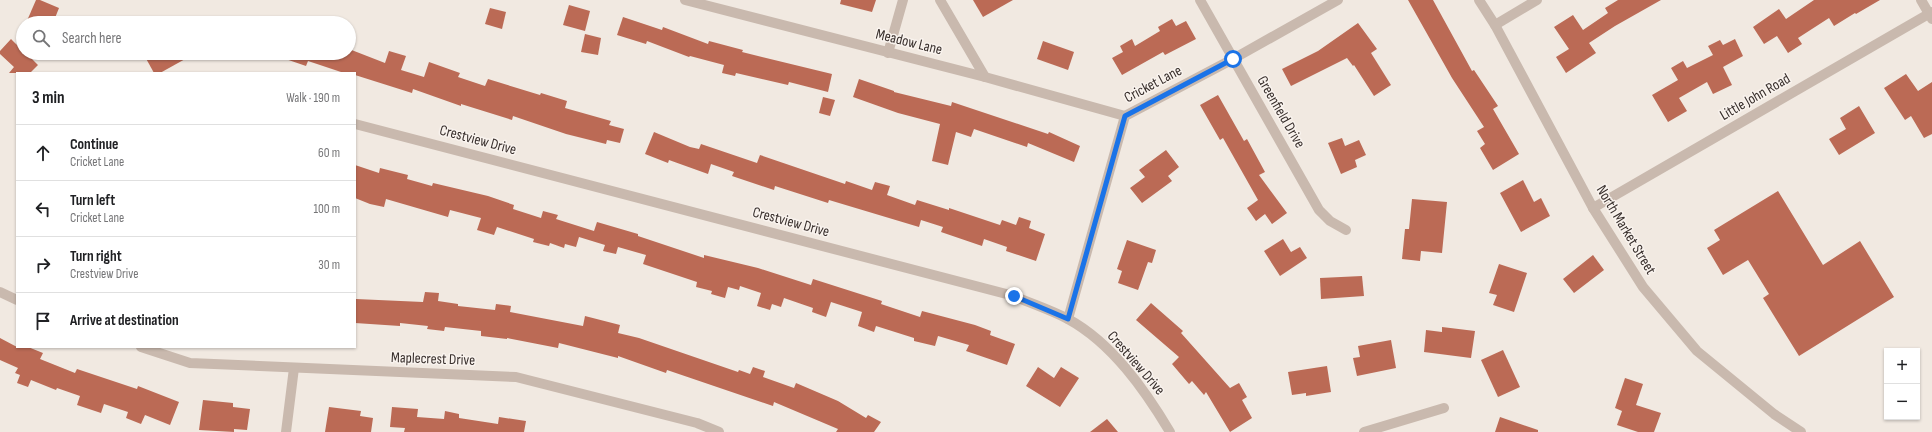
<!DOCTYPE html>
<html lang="en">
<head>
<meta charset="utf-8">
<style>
  :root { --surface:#fff; --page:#f2f2f2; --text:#202124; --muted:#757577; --line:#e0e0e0 }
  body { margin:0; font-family:"Sofia Sans Condensed",sans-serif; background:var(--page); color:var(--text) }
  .controls { position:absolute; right:12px; bottom:12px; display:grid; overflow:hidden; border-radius:0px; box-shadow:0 1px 3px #0004 }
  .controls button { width:36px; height:36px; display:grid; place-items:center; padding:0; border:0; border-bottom:1px solid var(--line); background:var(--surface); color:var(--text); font:20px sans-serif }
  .stop { position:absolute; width:12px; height:12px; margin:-9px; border:3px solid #1a73e8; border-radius:50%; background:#fff }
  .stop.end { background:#1a73e8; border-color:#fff; box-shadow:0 1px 4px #0008 }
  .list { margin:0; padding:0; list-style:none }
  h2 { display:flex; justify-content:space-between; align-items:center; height:52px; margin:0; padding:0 16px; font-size:17px }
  h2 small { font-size:13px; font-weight:400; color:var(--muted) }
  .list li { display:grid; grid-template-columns:26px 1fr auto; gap:12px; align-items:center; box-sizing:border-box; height:56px; padding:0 16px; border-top:1px solid var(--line) }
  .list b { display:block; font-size:15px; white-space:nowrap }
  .list p { margin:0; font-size:13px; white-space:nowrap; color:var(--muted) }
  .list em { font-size:13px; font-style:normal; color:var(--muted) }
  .icon { flex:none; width:22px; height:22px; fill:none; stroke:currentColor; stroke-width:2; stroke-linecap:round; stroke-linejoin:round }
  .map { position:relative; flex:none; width:1932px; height:432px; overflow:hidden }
  .search { position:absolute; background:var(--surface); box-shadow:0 1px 3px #0004; left:16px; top:16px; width:340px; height:44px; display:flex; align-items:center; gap:10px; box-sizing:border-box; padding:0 14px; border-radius:22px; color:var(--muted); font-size:15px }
  .panel { position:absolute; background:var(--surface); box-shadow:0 1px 3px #0004; left:16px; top:72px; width:340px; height:276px; border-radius:0px }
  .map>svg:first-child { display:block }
  .building { fill:#bb6a55 }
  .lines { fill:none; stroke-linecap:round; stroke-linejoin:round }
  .minor { stroke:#c9b9ae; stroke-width:10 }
  .route { stroke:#1a73e8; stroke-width:5 }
  .labels { text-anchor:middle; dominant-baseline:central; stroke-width:3; stroke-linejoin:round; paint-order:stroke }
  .street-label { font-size:15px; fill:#382f2c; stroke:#f9f3ee }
</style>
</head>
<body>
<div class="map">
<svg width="1932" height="432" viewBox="0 0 1932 432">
  <rect width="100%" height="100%" fill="#f1e9e1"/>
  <g class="building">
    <polygon points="36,0 40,0 59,8 53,23 26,23"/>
    <polygon points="841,0 876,0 872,12 840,4"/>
    <polygon points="973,0 1013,0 983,17"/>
    <polygon points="1408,0 1433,0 1472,71 1474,70 1498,106 1493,109 1519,154 1493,170 1480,148 1485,144 1477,131 1484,127 1452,78"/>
    <polygon points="1618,0 1661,0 1615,26 1589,43 1596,53 1566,73 1556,57 1569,49 1554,27 1573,15 1583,30 1608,13 1605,8"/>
    <polygon points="1814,0 1880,0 1856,14 1855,13 1834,26 1829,18 1798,38 1802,44 1788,53 1777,36 1764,44 1753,27 1779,9 1786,19"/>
    <polygon points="569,5 590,11 585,31 563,25"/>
    <polygon points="490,8 506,12 502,29 485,24"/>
    <polygon points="623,17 662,30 663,27 708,44 709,41 743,50 742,52 832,74 828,92 789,82 788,85 736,73 735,76 722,73 724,65 690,56 689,57 647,41 646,44 617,35"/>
    <polygon points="1172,19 1176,26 1186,21 1196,39 1165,55 1163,52 1122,75 1112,58 1123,52 1120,46 1132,39 1135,46 1160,31 1158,27"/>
    <polygon points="1358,23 1377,49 1371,53 1391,85 1374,96 1354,65 1353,66 1347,58 1291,86 1282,69 1318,51"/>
    <polygon points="585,34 601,38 598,55 581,52"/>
    <polygon points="11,39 23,51 23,53 26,53 38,65 30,73 9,73 14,67 0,54 0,51"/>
    <polygon points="1735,39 1743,56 1723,67 1732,85 1713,94 1707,82 1679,98 1687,111 1668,122 1652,95 1678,80 1671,68 1683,61 1687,68 1713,55 1708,46 1720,40 1723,45"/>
    <polygon points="1043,41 1074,52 1068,70 1037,59"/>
    <polygon points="349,49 385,63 389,51 406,56 401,70 424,77 429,62 460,73 458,77 485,86 488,79 540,95 541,93 567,101 565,108 611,121 609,125 624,129 620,143 607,140 606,144 566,134 513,116 512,120 461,104 461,106 413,89 412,93 355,75 355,73 344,73 308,61 306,66 274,55 274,53 349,53"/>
    <polygon points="143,53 196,53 160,73 154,73"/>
    <polygon points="1906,74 1918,91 1932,82 1932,134 1924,138 1911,116 1905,120 1884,88"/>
    <polygon points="859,79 894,91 894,92 951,106 952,102 1048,134 1049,132 1080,146 1074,162 1028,143 1027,147 974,129 971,137 956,132 948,165 932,161 940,124 898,113 853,97"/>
    <polygon points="1218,95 1244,141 1247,139 1265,172 1259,175 1287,213 1272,224 1265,214 1256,221 1247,208 1258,200 1223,138 1220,140 1200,105"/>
    <polygon points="823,97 835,100 830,116 819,113"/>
    <polygon points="1859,106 1875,133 1839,155 1829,139 1846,129 1840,118"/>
    <polygon points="654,132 690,147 699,149 701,144 757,163 760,155 845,184 846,181 872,190 875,182 890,186 887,195 915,205 917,200 949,210 949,208 1000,225 1002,220 1016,225 1019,217 1031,221 1029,228 1045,234 1036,261 1006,251 1007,247 984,239 982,246 941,232 943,227 921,220 919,227 829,200 828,203 775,186 774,190 732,176 734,172 711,164 708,174 669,160 668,163 645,154"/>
    <polygon points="1342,138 1345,146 1359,140 1366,155 1355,160 1357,167 1341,174 1328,143"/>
    <polygon points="1166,150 1179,167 1168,176 1172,181 1142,203 1130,188 1145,177 1139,170"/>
    <polygon points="355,165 379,173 380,168 408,175 407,179 432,186 433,183 488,196 514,205 513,209 541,218 543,211 558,215 556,219 594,231 597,222 638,234 638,236 704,258 704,255 758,268 811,285 813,279 882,301 881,304 920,317 922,311 975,325 991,331 990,335 1015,344 1007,365 966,351 969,345 938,336 935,346 914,341 914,338 876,326 874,332 858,326 862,312 831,302 826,317 812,312 813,308 784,298 781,307 772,304 770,310 757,306 761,293 740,286 739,290 728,287 725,298 711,294 712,291 696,287 697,282 643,264 646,255 618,247 616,254 603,251 605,245 579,237 576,247 565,244 564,248 550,243 549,246 533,242 534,239 497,227 494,235 477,230 481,218 450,210 448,217 386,199 384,207 370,204 355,198"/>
    <polygon points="1523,180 1534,202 1541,198 1550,216 1521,232 1500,193"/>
    <polygon points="1778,191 1823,265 1860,241 1894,297 1799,356 1763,298 1769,294 1748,260 1723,275 1707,248 1720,240 1714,230"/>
    <polygon points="1412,199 1447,202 1442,253 1421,251 1420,261 1402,259 1405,229 1409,229"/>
    <polygon points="1283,239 1291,252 1300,247 1307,258 1280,276 1264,251"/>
    <polygon points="1127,240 1156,250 1152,263 1148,262 1138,290 1118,283 1122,271 1117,269"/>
    <polygon points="1593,255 1604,270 1574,293 1563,279"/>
    <polygon points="1499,264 1527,273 1514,312 1493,305 1497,295 1489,293"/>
    <polygon points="1362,276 1364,296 1321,299 1320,278"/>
    <polygon points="425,292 439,293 438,301 458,304 458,306 495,310 496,304 511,306 510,312 583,326 585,316 620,325 618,333 639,338 738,372 739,370 750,374 753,367 765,371 763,377 794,388 796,383 838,401 866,418 868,415 881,422 874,432 836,432 838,429 774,402 773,406 667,370 666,373 618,356 618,358 559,343 558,348 507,338 507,339 481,336 481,331 445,327 444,331 427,329 428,326 400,323 400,326 355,323 356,299 423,302"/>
    <polygon points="1151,303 1183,331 1181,333 1230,388 1239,383 1247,397 1242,400 1252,418 1230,432 1206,392 1204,395 1192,381 1189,384 1172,364 1179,357 1136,320"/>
    <polygon points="1442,327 1475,331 1471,358 1424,352 1426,330 1442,332"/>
    <polygon points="0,338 17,347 28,347 43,353 40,359 75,373 77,369 137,389 138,386 179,402 170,425 145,415 141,424 126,418 128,412 104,404 101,413 77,405 80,396 57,388 56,390 31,380 28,387 17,383 20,375 15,373 18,368 0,360"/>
    <polygon points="1391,340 1396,368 1357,376 1353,358 1360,357 1358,346"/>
    <polygon points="1503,350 1520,387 1498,397 1481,360"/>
    <polygon points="1327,366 1331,392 1306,396 1306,393 1292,395 1288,372"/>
    <polygon points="1038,367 1054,378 1061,367 1079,378 1060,407 1026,386"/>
    <polygon points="1625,378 1643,384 1636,405 1661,413 1654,432 1638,432 1617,425 1622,411 1615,408"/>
    <polygon points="203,400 233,403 233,407 250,409 247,430 234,429 234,432 199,430"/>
    <polygon points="329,407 361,411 360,416 373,418 371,432 325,432"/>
    <polygon points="392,407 418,409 417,417 444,419 445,411 459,414 459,418 498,424 499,417 526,421 524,432 404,432 405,428 390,427"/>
    <polygon points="1500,417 1538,430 1538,432 1495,432"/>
    <polygon points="1107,419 1118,432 1090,432"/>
  </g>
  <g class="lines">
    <g class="minor">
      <polyline points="685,0 985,77 1125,116"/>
      <polyline points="940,0 985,77"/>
      <polyline points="1200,0 1319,210 1330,221 1346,230"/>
      <polyline points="1479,0 1495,25 1593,208 1643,287 1697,351 1774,414 1801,432"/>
      <polyline points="1921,0 1932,19"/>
      <polyline points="1495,25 1537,0"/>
      <polyline points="888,53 903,0"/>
      <path d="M355,124L1014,296C1032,304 1051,310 1068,319C1112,343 1145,390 1170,432"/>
      <polyline points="1593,208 1932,12"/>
      <polyline points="0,292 17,300"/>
      <polyline points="1068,319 1125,116 1233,59 1338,0"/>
      <polyline points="141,347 190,363 516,377 697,423 719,432"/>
      <polyline points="286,432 294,368"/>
      <polyline points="1364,432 1444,408"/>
    </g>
  </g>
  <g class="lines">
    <polyline class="route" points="1014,296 1068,319 1125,116 1233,59"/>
  </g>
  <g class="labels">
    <g class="street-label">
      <text transform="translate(909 42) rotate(14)">Meadow Lane</text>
      <text transform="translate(1153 84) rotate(-28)">Cricket Lane</text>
      <text transform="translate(1755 97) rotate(-30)">Little John Road</text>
      <text transform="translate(1281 112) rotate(60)">Greenfield Drive</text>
      <text transform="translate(478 140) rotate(15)">Crestview Drive</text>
      <text transform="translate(791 222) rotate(15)">Crestview Drive</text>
      <text transform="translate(1626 230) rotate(59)">North Market Street</text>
      <text transform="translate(433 359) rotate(2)">Maplecrest Drive</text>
      <text transform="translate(1136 363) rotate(49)">Crestview Drive</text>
    </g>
  </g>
</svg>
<div class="controls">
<button>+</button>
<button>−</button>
</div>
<div class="stop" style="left:1233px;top:59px"></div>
<div class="stop end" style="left:1014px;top:296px"></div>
<div class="search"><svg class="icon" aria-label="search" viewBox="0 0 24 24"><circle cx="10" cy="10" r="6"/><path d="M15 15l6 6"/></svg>Search here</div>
<section class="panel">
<h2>3 min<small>Walk · 190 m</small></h2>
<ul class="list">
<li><svg class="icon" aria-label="ahead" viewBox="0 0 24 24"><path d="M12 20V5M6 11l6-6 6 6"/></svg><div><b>Continue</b><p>Cricket Lane</p></div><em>60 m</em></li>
<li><svg class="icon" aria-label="left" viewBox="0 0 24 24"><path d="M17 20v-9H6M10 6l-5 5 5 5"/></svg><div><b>Turn left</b><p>Cricket Lane</p></div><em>100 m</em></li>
<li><svg class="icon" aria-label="right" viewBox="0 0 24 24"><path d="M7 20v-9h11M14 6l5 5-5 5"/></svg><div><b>Turn right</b><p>Crestview Drive</p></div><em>30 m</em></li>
<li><svg class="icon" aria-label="arrive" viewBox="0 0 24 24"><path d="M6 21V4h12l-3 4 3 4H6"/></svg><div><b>Arrive at destination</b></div></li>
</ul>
</section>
</div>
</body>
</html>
